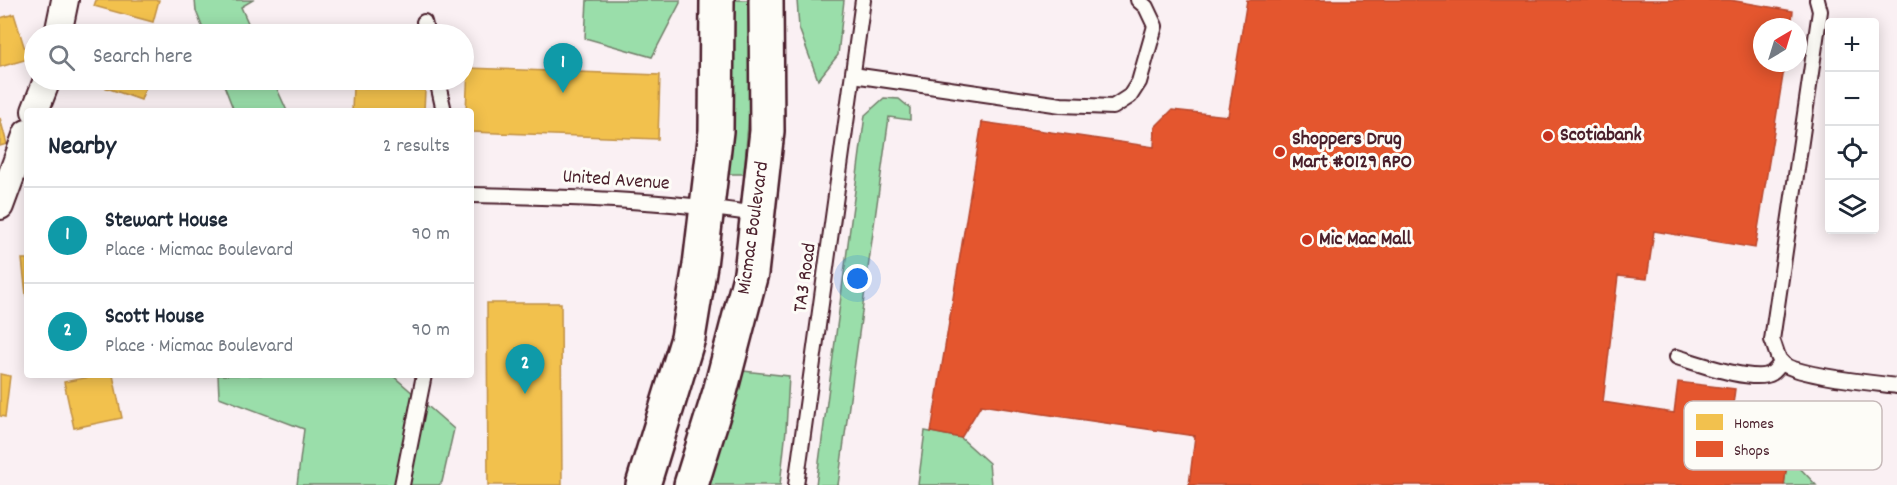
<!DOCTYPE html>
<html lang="en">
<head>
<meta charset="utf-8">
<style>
  :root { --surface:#fff; --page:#f6f6f7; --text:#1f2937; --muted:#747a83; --line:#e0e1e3; --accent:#c8321e }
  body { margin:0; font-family:Dekko,sans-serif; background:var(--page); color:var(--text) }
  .controls { position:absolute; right:18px; top:18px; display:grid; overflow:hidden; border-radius:6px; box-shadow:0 3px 15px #0003 }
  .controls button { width:54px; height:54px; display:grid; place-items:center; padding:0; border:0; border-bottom:2px solid var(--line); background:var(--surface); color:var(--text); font:30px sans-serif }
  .compass { position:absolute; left:1753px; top:18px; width:54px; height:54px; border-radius:50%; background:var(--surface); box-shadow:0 3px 15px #0003; rotate:38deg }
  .you { position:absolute; left:858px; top:279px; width:21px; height:21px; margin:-15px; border:4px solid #fff; border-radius:50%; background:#1a73e8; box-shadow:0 0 0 9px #1a73e833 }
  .badge { display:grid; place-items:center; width:39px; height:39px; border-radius:50%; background:var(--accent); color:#fff; font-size:20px; font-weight:700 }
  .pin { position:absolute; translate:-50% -50px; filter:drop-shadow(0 2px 3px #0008) }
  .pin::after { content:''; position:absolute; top:32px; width:21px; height:18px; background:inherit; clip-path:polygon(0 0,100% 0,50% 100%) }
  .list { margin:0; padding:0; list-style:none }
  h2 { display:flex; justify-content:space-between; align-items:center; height:78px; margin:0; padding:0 24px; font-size:26px }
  h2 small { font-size:20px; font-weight:400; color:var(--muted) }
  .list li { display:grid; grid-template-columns:39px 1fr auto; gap:18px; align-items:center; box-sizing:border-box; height:96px; padding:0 24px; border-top:2px solid var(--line) }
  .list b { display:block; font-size:22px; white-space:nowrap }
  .list p { margin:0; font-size:20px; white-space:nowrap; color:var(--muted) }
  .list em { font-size:20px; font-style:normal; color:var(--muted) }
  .icon { flex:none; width:33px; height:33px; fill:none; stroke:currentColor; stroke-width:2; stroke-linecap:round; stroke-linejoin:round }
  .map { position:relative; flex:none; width:1897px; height:485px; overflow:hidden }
  .search { position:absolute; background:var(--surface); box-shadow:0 3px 15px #0003; left:24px; top:24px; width:450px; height:66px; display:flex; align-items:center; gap:15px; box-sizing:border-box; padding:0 21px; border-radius:33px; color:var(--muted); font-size:22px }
  .panel { position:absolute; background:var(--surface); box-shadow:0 3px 15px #0003; left:24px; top:108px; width:450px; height:270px; border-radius:6px }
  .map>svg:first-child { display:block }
  .green { fill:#9adeaa; stroke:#727e6a; stroke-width:1.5 }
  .homes { fill:#f2c14e; stroke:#c09044; stroke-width:1.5 }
  .shops { fill:#e4572e; stroke:#b6462d; stroke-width:1.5 }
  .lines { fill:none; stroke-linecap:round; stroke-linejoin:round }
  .lane-casing { stroke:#4a1f2b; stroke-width:18 }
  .street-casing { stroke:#4a1f2b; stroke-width:30 }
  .secondary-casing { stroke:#4a1f2b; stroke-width:38 }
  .lane { stroke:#fdfcf7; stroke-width:14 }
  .street { stroke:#fdfcf7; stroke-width:26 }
  .secondary { stroke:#fdfcf7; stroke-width:33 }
  .poi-dot { fill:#c8321e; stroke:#fdfcf7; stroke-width:2 }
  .labels { text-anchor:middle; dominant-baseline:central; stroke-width:6; stroke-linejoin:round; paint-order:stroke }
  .poi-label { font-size:20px; font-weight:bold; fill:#4a1f2b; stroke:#fdfcf7; text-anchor:start }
  .street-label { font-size:20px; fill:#4a1f2b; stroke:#fdfcf7 }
  .key { fill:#fdfcf7; stroke:#c7baba; stroke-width:1.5 }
  .key-label { font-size:16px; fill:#4a1f2b }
</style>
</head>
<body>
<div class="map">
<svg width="1897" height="485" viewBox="0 0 1897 485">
  <rect width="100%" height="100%" fill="#faf0f3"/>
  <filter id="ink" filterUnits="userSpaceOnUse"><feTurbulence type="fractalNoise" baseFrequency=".0167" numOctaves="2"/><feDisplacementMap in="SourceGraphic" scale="12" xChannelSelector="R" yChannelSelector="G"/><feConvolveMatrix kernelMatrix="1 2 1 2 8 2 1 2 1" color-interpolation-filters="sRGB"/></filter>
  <g filter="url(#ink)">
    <g class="green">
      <polygon points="195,0 253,0 241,7 253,34 205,34 196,11"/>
      <polygon points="587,0 680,0 680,3 652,57 585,38"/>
      <polygon points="732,0 751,0 752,76 744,174 729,174"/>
      <polygon points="797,0 844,0 838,55 818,80 799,28"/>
      <polygon points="222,80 273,80 287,111 234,111"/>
      <polygon points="884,98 899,99 910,108 910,120 889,117 838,485 816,485 865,115"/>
      <polygon points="743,371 789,376 786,430 780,485 707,485"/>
      <polygon points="218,375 392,375 454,429 442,482 439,485 297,485 304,429 219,397"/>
      <polygon points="925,431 961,438 989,463 991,485 918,485"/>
      <polygon points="1787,465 1798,466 1816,485 1784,485"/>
    </g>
    <g class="homes">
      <polygon points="96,0 159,0 153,22 94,6"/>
      <polygon points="14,14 28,59 0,67 0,18"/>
      <polygon points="468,68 660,75 658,139 471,132 471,111 466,111"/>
      <polygon points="84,80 148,80 141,100"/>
      <polygon points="353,87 425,90 424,111 352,111"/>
      <polygon points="0,118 7,144 0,146"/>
      <polygon points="22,259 27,259 27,294 26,295"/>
      <polygon points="487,303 561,303 562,485 488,485"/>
      <polygon points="0,374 10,376 5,417 0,416"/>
      <polygon points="99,375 113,375 122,418 74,428 64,382"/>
    </g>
    <polygon class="shops" points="1247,0 1730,0 1793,11 1791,27 1762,27 1762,63 1785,63 1755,248 1654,231 1647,279 1618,276 1603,402 1674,413 1678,382 1735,389 1731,420 1792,429 1784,485 1189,485 1195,436 981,405 961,438 931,432 982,122 1154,147 1155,127 1172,110 1228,116"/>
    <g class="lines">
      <defs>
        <g id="lane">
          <path d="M1817,0L1820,11L1772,340C1775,346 1777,357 1781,362C1794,376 1876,383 1897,386"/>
          <polyline points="424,22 427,34"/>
          <polyline points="853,75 1061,105 1113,107 1130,96 1139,82 1155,26 1146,7 1138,0"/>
          <polyline points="437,80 444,111"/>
          <path d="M471,195C567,197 662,200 757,214"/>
          <path d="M1677,357C1697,363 1755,384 1772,373C1776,370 1779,366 1782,362"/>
          <polyline points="402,485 424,375"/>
          <polyline points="796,485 863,0"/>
        </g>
        <g id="street">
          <polyline points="58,34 65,0"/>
          <polyline points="35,111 47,80"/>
          <polyline points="0,206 27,133"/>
        </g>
        <g id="secondary">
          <polyline points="643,485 688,338 700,265 716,131 717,0"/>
          <polyline points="691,485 720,392 751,273 767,131 766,0"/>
        </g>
      </defs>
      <use href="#lane" class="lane-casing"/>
      <use href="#street" class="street-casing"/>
      <use href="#secondary" class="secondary-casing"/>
      <use href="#lane" class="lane"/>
      <use href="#street" class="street"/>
      <use href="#secondary" class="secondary"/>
    </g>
  </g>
  <g class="poi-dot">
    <circle cx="1548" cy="136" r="6"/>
    <circle cx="1280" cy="152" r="6"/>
    <circle cx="1307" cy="240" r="6"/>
  </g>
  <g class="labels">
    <g class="poi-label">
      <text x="1560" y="136">Scotiabank</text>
      <text x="1292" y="140">Shoppers Drug<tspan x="1292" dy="23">Mart #0129 RPO</tspan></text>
      <text x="1319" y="240">Mic Mac Mall</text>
    </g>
    <g class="street-label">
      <text transform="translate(616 181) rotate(4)">United Avenue</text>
      <text transform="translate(754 228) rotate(-82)">Micmac Boulevard</text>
      <text transform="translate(806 278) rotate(-82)">TA3 Road</text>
    </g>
  </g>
  <rect x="1684" y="401" width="198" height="69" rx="9" class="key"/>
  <rect x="1696" y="414" width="27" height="16" fill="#f2c14e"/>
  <rect x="1696" y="441" width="27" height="16" fill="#e4572e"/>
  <g class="key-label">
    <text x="1734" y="428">Homes</text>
    <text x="1734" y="455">Shops</text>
  </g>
</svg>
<div class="controls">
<button>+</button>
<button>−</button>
<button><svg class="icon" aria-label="locate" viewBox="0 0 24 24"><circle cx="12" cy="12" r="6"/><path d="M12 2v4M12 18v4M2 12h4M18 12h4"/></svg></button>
<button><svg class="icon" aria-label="layers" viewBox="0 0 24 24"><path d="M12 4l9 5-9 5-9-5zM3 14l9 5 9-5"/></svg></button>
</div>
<svg class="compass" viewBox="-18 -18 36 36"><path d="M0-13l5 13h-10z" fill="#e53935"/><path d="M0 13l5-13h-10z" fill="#747a83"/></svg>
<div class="you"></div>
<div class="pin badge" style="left:563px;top:93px;background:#0f9aa8">1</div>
<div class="pin badge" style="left:525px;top:394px;background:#0f9aa8">2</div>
<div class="search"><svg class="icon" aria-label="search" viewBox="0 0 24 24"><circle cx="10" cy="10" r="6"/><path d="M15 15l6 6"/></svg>Search here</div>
<section class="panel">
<h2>Nearby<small>2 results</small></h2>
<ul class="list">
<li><span class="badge" style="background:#0f9aa8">1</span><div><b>Stewart House</b><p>Place · Micmac Boulevard</p></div><em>90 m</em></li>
<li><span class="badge" style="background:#0f9aa8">2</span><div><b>Scott House</b><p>Place · Micmac Boulevard</p></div><em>90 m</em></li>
</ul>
</section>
</div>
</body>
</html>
